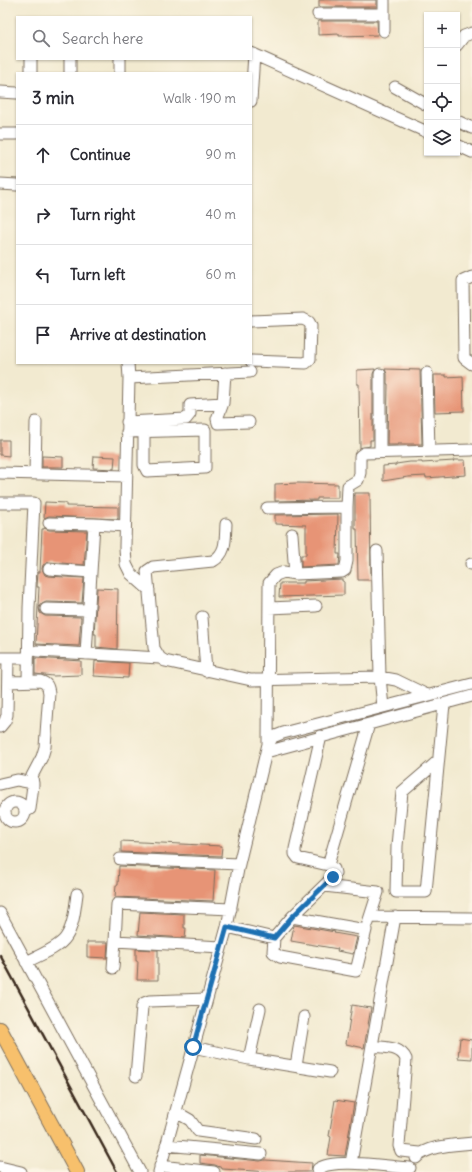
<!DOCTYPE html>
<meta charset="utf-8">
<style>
:root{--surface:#fff;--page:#f2f2f3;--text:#2b2b33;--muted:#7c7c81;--line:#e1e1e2}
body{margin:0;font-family:Delius,sans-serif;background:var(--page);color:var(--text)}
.controls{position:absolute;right:12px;top:12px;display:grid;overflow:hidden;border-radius:0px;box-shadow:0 1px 3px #0004}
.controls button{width:36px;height:36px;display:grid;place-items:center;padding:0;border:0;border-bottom:1px solid var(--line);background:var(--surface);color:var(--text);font:20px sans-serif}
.stop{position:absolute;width:12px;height:12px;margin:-9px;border:3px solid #1f6fb2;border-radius:50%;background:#fff}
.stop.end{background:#1f6fb2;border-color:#fff;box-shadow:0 1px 4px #0008}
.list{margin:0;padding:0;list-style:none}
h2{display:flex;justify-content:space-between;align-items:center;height:52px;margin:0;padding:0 16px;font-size:17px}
h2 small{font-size:13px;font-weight:400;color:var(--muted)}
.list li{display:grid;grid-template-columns:26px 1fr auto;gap:12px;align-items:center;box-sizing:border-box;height:60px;padding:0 16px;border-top:1px solid var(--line)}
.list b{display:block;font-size:15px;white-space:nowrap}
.list em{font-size:13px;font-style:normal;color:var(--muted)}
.icon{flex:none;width:22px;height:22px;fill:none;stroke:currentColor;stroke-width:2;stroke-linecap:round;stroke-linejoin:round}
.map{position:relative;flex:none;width:472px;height:1172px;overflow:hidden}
.search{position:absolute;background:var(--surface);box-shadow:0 1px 3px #0004;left:16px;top:16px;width:236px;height:44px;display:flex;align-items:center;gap:10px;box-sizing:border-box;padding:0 14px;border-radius:0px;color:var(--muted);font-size:15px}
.panel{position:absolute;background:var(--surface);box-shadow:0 1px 3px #0004;left:16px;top:72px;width:236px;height:292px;border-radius:0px}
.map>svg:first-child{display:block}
.building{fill:#e79476}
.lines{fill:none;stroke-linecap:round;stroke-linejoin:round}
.minor-casing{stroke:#7b6d5c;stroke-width:13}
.major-casing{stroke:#7b6d5c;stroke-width:16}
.minor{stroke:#fff;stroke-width:11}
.major{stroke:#f7c06c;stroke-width:14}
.rail{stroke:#3b2a1e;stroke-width:2.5}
.route{stroke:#1f6fb2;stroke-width:5}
</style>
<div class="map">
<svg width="472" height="1172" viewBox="0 0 472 1172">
<rect width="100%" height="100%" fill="#fcf5e5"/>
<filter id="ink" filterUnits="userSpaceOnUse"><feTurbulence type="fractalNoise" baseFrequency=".025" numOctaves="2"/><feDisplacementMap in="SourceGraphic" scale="8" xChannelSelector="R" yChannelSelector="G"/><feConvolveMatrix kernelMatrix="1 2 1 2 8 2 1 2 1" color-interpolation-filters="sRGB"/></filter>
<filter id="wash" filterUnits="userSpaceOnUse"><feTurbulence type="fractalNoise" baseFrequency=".012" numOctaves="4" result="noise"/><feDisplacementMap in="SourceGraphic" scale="16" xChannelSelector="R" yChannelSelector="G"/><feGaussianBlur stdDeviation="0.9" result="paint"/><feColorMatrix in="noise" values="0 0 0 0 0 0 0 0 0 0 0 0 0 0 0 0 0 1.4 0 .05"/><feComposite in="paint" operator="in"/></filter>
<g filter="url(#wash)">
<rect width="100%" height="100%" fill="#f2ead0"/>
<g id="blocks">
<path class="building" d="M319 0H377V7H319Z
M318 21H377L378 35 339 36V34L318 35Z
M375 369 373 374V440H370V446L360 448 359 384H357V370Z
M385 369 420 370 422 444H398V445H387L388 384H387V374Z
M434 375H446V377L463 376 464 411 435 412Z
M0 440H9V456L0 455Z
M42 456 63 457V467H42Z
M94 456 115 457 114 469 93 468Z
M453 460H465L466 475 426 478V476L408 477 383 481V466L396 465V464L410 462H422V463L454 461Z
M298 483 338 484V498H317V500L275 501V484Z
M355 493H370L371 580H358L357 529H355Z
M45 502 66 503V506L118 507V519L49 516 44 518Z
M338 514 337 554H340L339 565 301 567V555H306V525L275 524V515Z
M44 528 49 530 87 531 84 565 49 562 43 565 42 569 45 575 48 576 84 578 82 603 46 602 40 605 39 608 40 613 45 616 81 617 79 646 36 644 39 587H37L38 572H40L42 529H44Z
M342 579V581H344V595L279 597 280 583H304V581Z
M97 588 118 589 117 649 96 647V634H94Z
M35 658 81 661V675L53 676 35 674Z
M95 661 129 663 128 678 94 676Z
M121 841 222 846 221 856 121 852Z
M119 866 215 870 213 901 115 897 116 885H118Z
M140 912 184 914V928H186L185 938 138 935Z
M294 925 335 932 334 933 357 937 353 954 337 951 338 949 291 941Z
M87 942H108L107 958 87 957Z
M136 949 158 950V980H137L138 961H136Z
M352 1005 371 1008 364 1048 346 1044Z
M460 1038 472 1040V1059L458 1058Z
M335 1100 354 1103 345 1156 328 1155 331 1137 329 1136Z
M200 1155 260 1161 265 1160 312 1163 311 1172H270L222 1169V1168L215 1165 200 1163Z"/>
</g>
</g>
<g filter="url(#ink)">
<use href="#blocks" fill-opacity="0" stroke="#7b6d5c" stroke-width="1"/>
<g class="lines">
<defs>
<path id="minor" d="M384 0V31
M318 14H384
M457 45 464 36 472 33
M251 53 427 132
M31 59V73
M120 59V73
M70 73V59
M395 87 427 105
M0 92 17 93
M251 101 254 54
M457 121 472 128
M0 134H17
M457 145 472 152
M0 184 17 185
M472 277 463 281 464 358 472 364
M251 321 303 319 309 322 311 326 310 359 306 363 251 361
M128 363 129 378
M427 373 429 451
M223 403 217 419 218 423 249 422
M127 422 186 419 190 414V405L223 403 225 373
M127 432 205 430V468L147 471 144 465V432
M380 452V374
M0 473 126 476
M35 474 36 422
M0 503H34L29 608 28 681
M267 508 347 507
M49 523 94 524
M292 534 295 574
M377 551 380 677 383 707
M471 564H472
M49 569 91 572
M149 590 131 574 126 564 125 547 129 378 250 372
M269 608 316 606
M46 609 88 610
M202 617 206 671
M37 651 160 658 165 661 251 680 380 677 396 680 427 695
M86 654 94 524 125 526
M0 658H27
M160 658 154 648 147 571 153 567 213 561C227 553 225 539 226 524
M8 682 40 681C47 683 48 686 49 693L45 747 42 757 32 776 33 785 30 809 25 812
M0 727 5 721 7 715 8 658
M268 744 269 583 276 575 284 572 295 574 342 572 345 570 347 561V507L348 486 358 480 360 473V456L364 453 472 450
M266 752 472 696
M438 761 402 792 397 846 396 892H426L444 704
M0 784 17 780 33 783
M5 812a10 10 0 1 1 20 0a10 10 0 1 1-20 0Z
M120 859 239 864
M328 865 369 724
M324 886 378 892 368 923
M0 913 140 1172
M370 917 472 918
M227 927 274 938 292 917 333 877 335 873 334 869 328 865 298 858 295 854V849L321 736
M274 938 273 952 280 957 356 971 366 930 292 917
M221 947 115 941 117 904 231 909
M26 962C38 956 59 948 66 937 74 925 75 908 77 894
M113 968 115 941
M372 1046C386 1048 400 1046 406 1059L399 1146 401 1151 420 1153
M193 1047 249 1059 330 1072
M249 1059 260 1009
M296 1066 304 1017
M136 1076 142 1007 144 1003 149 1001 207 999
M176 1112 190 1120 198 1131 256 1139
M166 1145 261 1154
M416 1158C428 1145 455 1145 472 1143
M351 1163 395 917
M160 1166 214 1172
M0 1167 21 1172
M159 1172 227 927 239 864 268 744 273 737 283 733 472 684
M318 1172V1169C334 1157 389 1167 410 1168"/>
<path id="major" d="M0 1029 77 1172"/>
</defs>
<use href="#minor" class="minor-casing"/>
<use href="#major" class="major-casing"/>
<use href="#minor" class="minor"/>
<use href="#major" class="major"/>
<path class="rail" d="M0 955 117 1172"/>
</g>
</g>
<g class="lines" filter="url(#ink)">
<path class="route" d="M193 1047 227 927 274 938 292 917 333 877"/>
</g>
</svg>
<div class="controls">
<button>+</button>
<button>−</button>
<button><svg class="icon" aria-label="locate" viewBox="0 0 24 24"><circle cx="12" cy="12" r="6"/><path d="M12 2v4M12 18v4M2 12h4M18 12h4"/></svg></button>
<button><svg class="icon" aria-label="layers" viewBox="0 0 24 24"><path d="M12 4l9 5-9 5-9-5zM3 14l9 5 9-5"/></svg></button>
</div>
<div class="stop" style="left:193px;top:1047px"></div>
<div class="stop end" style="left:333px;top:877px"></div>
<div class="search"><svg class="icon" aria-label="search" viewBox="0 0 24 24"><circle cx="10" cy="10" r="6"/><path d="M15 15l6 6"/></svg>Search here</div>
<section class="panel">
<h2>3 min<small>Walk · 190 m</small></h2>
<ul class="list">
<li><svg class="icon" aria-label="ahead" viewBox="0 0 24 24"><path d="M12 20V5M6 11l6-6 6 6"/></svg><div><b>Continue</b></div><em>90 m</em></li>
<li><svg class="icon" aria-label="right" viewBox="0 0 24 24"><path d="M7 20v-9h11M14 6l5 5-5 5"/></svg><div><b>Turn right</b></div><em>40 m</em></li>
<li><svg class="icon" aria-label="left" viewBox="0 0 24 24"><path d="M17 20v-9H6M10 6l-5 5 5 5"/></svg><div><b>Turn left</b></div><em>60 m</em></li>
<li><svg class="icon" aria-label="arrive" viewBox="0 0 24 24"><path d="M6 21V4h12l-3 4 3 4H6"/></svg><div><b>Arrive at destination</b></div></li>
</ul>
</section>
</div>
